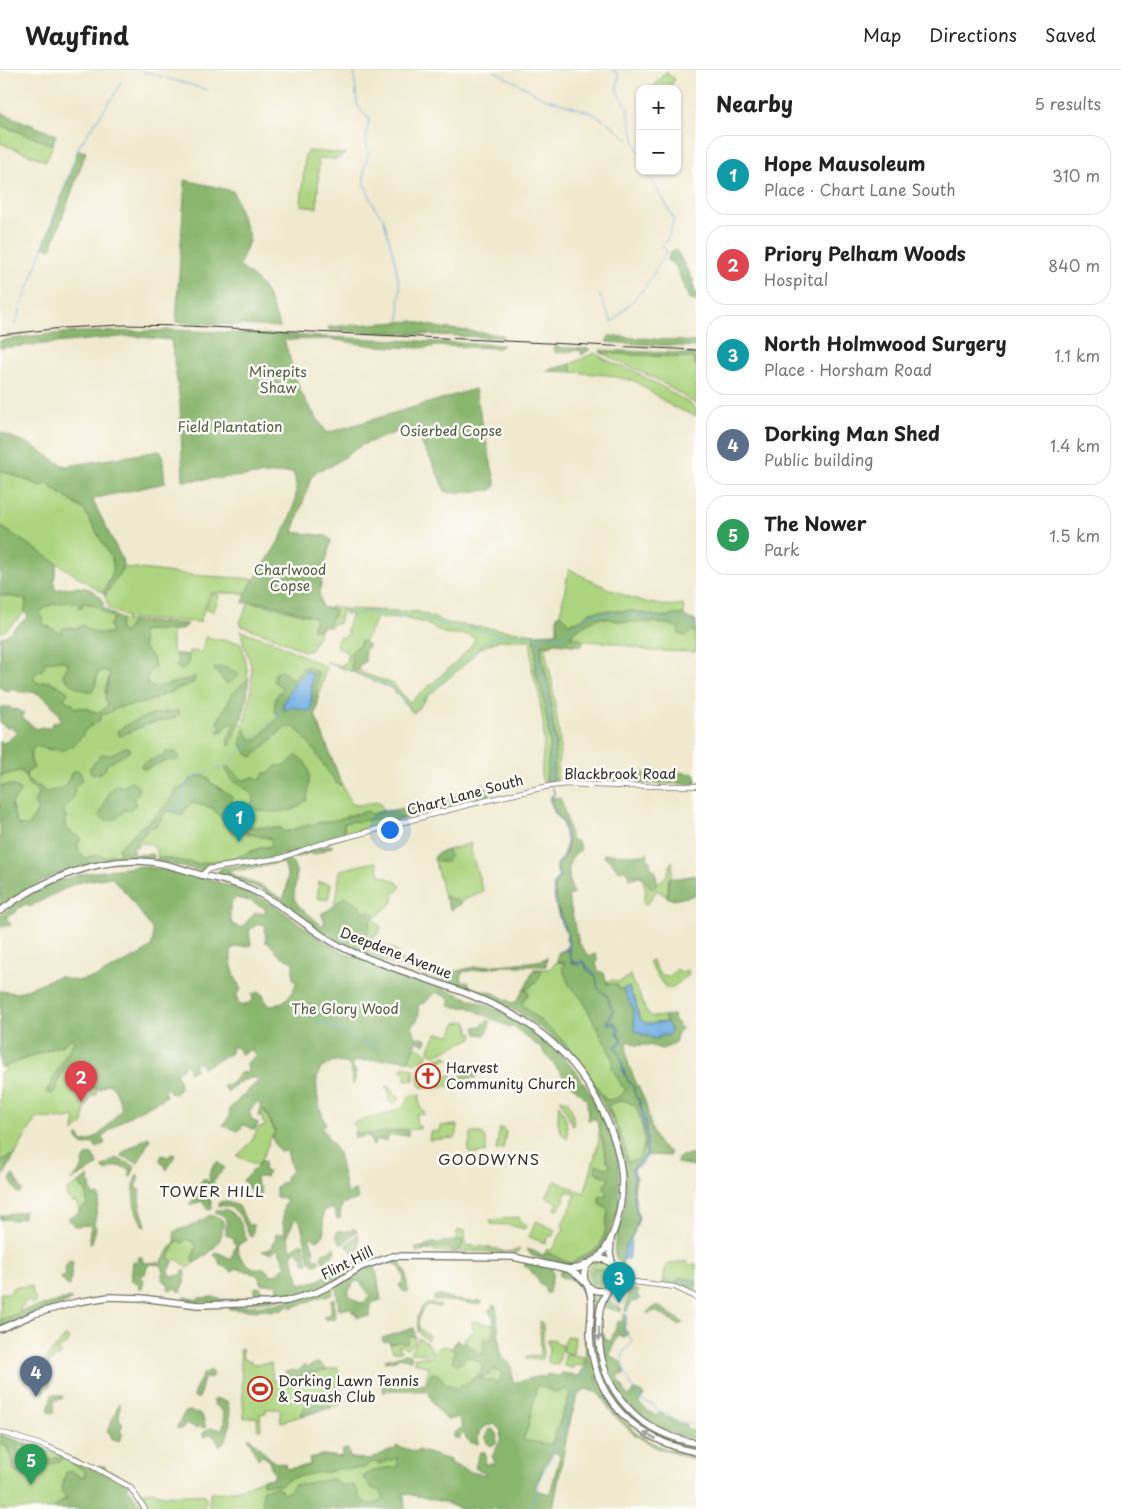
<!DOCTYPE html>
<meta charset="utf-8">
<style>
:root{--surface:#fff;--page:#f2f2f2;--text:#222;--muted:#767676;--line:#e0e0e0;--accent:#c8321e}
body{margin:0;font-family:"Playpen Sans",sans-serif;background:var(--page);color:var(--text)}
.controls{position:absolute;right:15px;top:15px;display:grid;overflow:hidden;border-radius:10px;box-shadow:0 1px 4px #0004}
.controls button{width:45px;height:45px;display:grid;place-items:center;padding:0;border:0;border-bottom:1px solid var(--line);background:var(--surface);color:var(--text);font:25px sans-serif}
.you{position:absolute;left:389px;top:759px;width:18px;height:18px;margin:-12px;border:4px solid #fff;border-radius:50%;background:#1a73e8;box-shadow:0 0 0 8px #1a73e833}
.badge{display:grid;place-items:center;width:32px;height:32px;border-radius:50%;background:var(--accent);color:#fff;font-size:16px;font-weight:700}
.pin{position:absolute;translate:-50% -41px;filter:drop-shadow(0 1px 2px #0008)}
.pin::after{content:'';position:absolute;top:26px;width:18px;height:15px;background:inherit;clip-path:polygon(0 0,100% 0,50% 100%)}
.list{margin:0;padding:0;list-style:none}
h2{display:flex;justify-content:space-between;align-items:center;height:65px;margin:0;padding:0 20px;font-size:21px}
h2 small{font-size:16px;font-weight:400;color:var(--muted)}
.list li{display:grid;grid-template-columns:32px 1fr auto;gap:15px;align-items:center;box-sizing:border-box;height:80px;margin:0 10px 10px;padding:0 10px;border:1px solid var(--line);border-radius:20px}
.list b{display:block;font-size:19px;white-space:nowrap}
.list p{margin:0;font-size:16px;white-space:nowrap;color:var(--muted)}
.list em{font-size:16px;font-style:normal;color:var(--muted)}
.map{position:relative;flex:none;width:696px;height:1439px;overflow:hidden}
header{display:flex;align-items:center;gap:30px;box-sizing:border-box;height:70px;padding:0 25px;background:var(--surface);border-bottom:1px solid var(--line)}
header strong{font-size:24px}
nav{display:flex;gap:28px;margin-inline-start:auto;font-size:18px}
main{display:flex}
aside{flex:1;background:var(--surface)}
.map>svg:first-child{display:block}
.green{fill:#acd47e;stroke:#6c8054}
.forest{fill:#89b66d;stroke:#5a704c;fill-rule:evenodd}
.water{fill:#6eade1;stroke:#4c6c86}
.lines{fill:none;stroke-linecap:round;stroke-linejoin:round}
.stream{stroke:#6eade1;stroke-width:1}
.tertiary-casing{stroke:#706e64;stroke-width:6}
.primary-casing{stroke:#706e64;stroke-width:8}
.trunk-casing{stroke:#706e64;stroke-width:8}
.tertiary{stroke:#fff;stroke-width:4.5}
.primary{stroke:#fff;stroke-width:5.5}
.trunk{stroke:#fff;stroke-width:5.5}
.rail{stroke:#2b2b2b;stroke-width:1}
.oneway{fill:#a0a0a0}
.labels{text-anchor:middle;stroke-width:5;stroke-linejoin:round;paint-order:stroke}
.park-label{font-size:14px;fill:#525e44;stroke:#fdfcf7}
.street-label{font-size:14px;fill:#2b2b2b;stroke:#fdfcf7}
.poi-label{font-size:14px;fill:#2b2b2b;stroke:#fdfcf7;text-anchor:start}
.neighbourhood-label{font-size:15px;letter-spacing:1px;fill:#2b2b2b;stroke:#fdfcf7}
</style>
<header>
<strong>Wayfind</strong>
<nav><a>Map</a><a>Directions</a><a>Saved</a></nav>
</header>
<main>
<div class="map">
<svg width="696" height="1439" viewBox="0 0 696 1439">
<rect width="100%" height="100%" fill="#fdfcf7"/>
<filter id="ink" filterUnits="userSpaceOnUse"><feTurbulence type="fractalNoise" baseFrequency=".02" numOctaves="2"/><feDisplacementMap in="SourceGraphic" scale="10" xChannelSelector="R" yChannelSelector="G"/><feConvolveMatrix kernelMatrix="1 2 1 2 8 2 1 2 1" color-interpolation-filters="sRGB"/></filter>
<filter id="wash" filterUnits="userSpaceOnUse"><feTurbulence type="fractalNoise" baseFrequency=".0096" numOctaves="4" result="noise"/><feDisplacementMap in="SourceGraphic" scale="20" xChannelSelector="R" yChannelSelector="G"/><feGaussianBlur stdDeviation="1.12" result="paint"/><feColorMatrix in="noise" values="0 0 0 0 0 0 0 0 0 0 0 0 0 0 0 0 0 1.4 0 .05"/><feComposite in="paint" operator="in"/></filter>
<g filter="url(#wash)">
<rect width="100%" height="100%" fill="#efe9ce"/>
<path class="green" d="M667 1V4L675 9 669 19H653L658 10Z
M0 55 53 75 46 91 0 73Z
M308 81 345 84 336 89 319 88 317 138 301 135 305 85Z
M595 283C605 291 619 295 631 300 653 311 675 324 696 338V346L671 336 635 311 606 305 573 302 570 294Z
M601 283 693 288 696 296V334L658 310Z
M0 400 41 416 47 414 84 440 112 489 114 500 103 523 0 456Z
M123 497 191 505 254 509 246 523H213L219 526 214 541 206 539 212 523H210L200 552 135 549 126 547 109 538 105 526Z
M569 499C598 514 650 542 683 534L684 544 662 547 632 541 590 542 581 550 567 554 566 549 560 544Z
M0 525 26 529 25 542 5 561 0 562Z
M70 532C78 534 86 532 94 535 100 538 106 543 112 546L114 548 112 560 110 563 101 564 69 557 60 563 43 554 40 543C47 533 59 533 70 532Z
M249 532 271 536 317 548 312 559 322 557 310 581 308 580 306 582 274 567 242 556 240 552Z
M331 536 345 539 419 542 447 553 534 564 536 580 535 599 544 629 550 675 546 712H543L541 706 544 674 543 652 539 624 532 600 531 570H499L479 579 466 593 429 625 415 642H412L393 619 355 603 359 599 362 603 393 614 410 632C422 622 474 580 475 568L468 565 444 563 425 553 403 548 377 547 364 573 361 571 360 575 356 577 352 592 353 602 326 592 342 596 344 593 346 594 348 590 347 589 348 583 337 577 336 574 340 566 344 568 346 565H349V562L346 561 352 544 342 541 339 554 333 553 331 557H327L335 540 331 539Z
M598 548C605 547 610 550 617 551 638 554 659 549 679 558V564L692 561 696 562V582L649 581 615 573 583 571 578 568 570 567 573 562Z
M121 549 132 551 125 563 119 559Z
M142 560H172V583L188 585 189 581 202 582 205 567 241 573C250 605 251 620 240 652L243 654C249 635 254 614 251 595 248 584 242 572 241 561L272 571 326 597 315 645 342 715 352 734 358 735 379 732 384 741 372 744H354L336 750 313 754 284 762 281 758 237 756 232 750 230 737 219 717 211 713 208 708 190 709 183 718 175 720 169 732 152 750 141 757 119 779 121 782C113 790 107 787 98 786 94 785 89 787 86 788L78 781 77 775 81 768C72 763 61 759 66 747L60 733 48 727 41 717 30 712 26 707 27 702 34 698C30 689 29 684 35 676L51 680 81 667 86 659 100 650V646L120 637 144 633 194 612 154 618 147 614C145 606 150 602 155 597L153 588 143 577Z
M541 574 547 575C544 587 549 595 551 606 554 628 557 649 560 670 561 684 556 696 558 710H554L553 700 556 671 553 654 549 616 542 588Z
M53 590H61L70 594 63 605 66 610 84 619 95 616 98 603 104 600 110 603 105 620 108 636 100 642H93L88 638H75L67 632 49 611 39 613 35 611 33 607 37 601 42 600 46 591Z
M19 701 23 702 29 715 38 721 35 734 38 740 28 757 17 754 11 734 20 721C15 714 10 715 2 716L0 714V706L2 705Z
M193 733 213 738C218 746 225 750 228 758 231 760 236 763 240 763 248 764 266 765 273 771L270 777H263L237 787 199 794 158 787C156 776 149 771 139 774L137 777H133L149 757 157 755 166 741 174 742Z
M372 749 381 755 345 765 344 754 352 750 359 752Z
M471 773 470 778 483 821 462 831 461 834 451 840 444 826 434 788 438 783Z
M375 792 377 793 380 805 397 812 401 817 393 826V832L374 849 381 857 379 864 373 865 372 871 392 878 400 884 398 886 403 889 399 894 387 889 381 883 364 873 365 867 370 855 364 842 340 830 336 834 334 832 337 826 340 800Z
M671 792H673L671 808H669L667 827 657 820 647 834 643 833 646 820 642 807 640 806 629 809 628 804H642L650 817 653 819 657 812C668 810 668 800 671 792Z
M319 812 331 814 328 830 317 828Z
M652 890 660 905 670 906 677 899 681 902 688 900 689 905 671 918H666L655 903 649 891Z
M557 892 565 893 568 913 582 929 608 979 613 991 616 1006 627 1019C622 1026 615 1030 607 1030L604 1028 576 985 555 964 527 939 522 933 517 931 529 913 534 899H549Z
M629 905 631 906V910L639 923 646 942 653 947 664 946 666 952C655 953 641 957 638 944 637 940 637 936 636 932 634 926 630 923 629 917L619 919 607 914V911L613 910 617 912C621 911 627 909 629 905Z
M467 951 470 963 473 962 472 968 435 985 429 982 430 976 437 963 450 965 454 960 456 953Z
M72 968 74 971 52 1010 57 1019V1014L66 996 75 992 84 998 91 1017 97 1018 96 1025H93L85 1038 83 1053 74 1062 75 1050 73 1047 66 1049 36 1048 16 1083 0 1092V1003L6 1001 4 997 64 974Z
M415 977 422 979 427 984 426 988 416 993 408 990Z
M442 986H446L449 989 438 991 441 1006 454 1005 455 1013 454 1015 441 1017 439 1016 438 1018 421 1017 419 1015C418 1008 417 1002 421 996Z
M404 996 414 999V1010H405V1001H401Z
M388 1016 393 1020 392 1022 400 1028 393 1035 389 1031V1018L385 1017Z
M416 1024 421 1026 419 1028 421 1040 424 1041 425 1044 416 1045 417 1056H420V1059C397 1059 376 1067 355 1062L353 1053C370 1046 402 1046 409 1027Z
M560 1029 567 1031C572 1037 574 1048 573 1056Z
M623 1030 636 1036C643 1054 648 1073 638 1090L627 1092 624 1074 608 1035Z
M559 1034 566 1049 568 1069C555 1061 558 1047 559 1034Z
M263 1038 275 1062 268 1071 269 1073 259 1094 257 1095 237 1086 251 1072 259 1057 265 1056 266 1054 262 1052 263 1048 260 1046Z
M598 1051 607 1091 610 1094 609 1098 595 1102 609 1108 604 1117 607 1122 600 1134 608 1140 605 1163 599 1177 571 1193 564 1191 548 1183 544 1185 547 1179 551 1181 564 1159 562 1154 573 1133 572 1132 576 1125 567 1121 563 1127 565 1129 558 1140 555 1139 558 1133 546 1127 555 1111 584 1123 589 1108 599 1070Z
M457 1055V1064L455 1068 429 1070 430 1062 440 1061V1056Z
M500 1058 504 1059 506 1063 503 1079 496 1080Z
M471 1063H482L486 1070V1082L472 1084 468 1081Z
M80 1112V1116L86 1118 87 1135 79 1140 76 1132H73L67 1127 66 1121Z
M519 1147 520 1151 526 1156 524 1159 510 1155 491 1154 490 1150Z
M536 1151 555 1160 552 1167 549 1165 545 1173 529 1167Z
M461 1160 465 1161 466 1175 498 1179 504 1182 514 1181 520 1179 517 1183 471 1181 459 1182 463 1172 456 1170 457 1161Z
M187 1169 195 1173 196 1177 192 1188 194 1193 189 1198 176 1189 173 1192 169 1187 176 1173Z
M422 1177V1180C429 1178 438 1177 445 1177 450 1178 452 1181 457 1181L456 1183C444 1183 429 1178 416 1182V1178Z
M686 1191 689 1195 696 1194V1224L678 1214 663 1213 666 1195Z
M587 1205a13 13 0 1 1 26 0a13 13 0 1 1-26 0Z
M572 1203 577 1206 589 1221V1270L607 1327 605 1328 587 1287 585 1269 587 1229Z
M31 1216 36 1233H31L27 1230 25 1232 24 1235 21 1237 19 1243 0 1250V1223H10L13 1217Z
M592 1221 603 1223 599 1233 597 1242 604 1303 640 1352 658 1363 696 1375V1380C684 1376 670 1374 659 1369 630 1353 602 1324 595 1290 591 1268 592 1244 592 1221Z
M428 1233 440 1235V1237L429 1235C421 1239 418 1248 418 1257L429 1266 427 1270 418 1262V1246L422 1237Z
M472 1251 494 1255 495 1268 484 1284H476L469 1277 467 1274 463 1272 466 1266 470 1265 473 1261Z
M540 1251 543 1254V1289H527L526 1286 541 1285Z
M66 1266 69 1269 68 1273 58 1279 60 1287 53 1288V1291L49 1292 50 1317H47L48 1314 45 1322H42V1293Z
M409 1266 415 1267 414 1274 407 1279 402 1276H398L402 1281 393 1282 390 1274 400 1272 404 1274Z
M566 1266 575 1267 573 1284 563 1282Z
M418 1268 427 1273 433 1279 429 1284 411 1283 410 1281 415 1276Z
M549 1269 555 1270 558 1274 563 1275 558 1295 549 1293 548 1291 549 1278 547 1270Z
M444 1276 449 1277 455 1281 454 1283 463 1292 468 1287C475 1289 480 1291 483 1297 478 1307 466 1314 456 1319L452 1316 446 1315 441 1307 432 1303 428 1312 425 1315H419L420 1313 425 1314 429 1297 415 1293 414 1287H430L436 1279Z
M240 1278H242L243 1289 251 1291 252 1294 271 1293 273 1311 338 1297 341 1332 340 1335 281 1352 280 1339H266V1343L260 1344 261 1359 258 1360 257 1347 244 1348Z
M565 1284 584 1287 583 1296 574 1295 573 1298 564 1296Z
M493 1300H498L502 1304 500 1312 495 1313 493 1311H488L478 1307 481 1305 486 1306Z
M537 1315 567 1318 570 1325 551 1375 523 1370 528 1357Z
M0 1373 8 1378 15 1402 18 1403 27 1401 23 1393 24 1389 17 1381 18 1376 24 1377 29 1375 61 1385 59 1388C53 1387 48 1392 41 1392L34 1399 63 1389 65 1387 71 1393 85 1401V1406L81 1407 71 1401 67 1427 53 1439H0Z
M396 1379 404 1432 327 1438 263 1430 262 1439H209L210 1423 228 1422 241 1418 263 1409H271L287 1399 310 1395V1388L322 1385 370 1390 387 1381Z
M152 1421C163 1428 190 1424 205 1425L207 1433 200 1439H146L138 1426 144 1422Z"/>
<path class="forest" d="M0 42 56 65 53 75 0 55Z
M78 80 86 82 51 179 43 177Z
M185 110 233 121 250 169 239 196C268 216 268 226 280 257L176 252Z
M676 180 693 210 694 220 696 222V232L689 229 675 195 667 190 672 181Z
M412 251 441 258 503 265V268L329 260 328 257Z
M173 260 503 275 498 278 438 276 419 278 375 276 330 269 284 270 299 318 306 332 327 363 475 319 496 416 491 420 450 423 445 421 432 392 413 359 410 357 362 375 331 396 318 400 311 408 293 462 327 466 331 470 319 523 322 537 335 540 334 546H332L327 557H320L319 560 312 559 316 548C298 542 262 529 243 533L246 523C265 490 308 441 293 402L183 411 180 332 171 270 131 266 0 278V271C30 266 61 262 92 262 119 261 146 262 173 260Z
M609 266 696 272V277L606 272Z
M553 277 590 279 582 285 580 280 556 283Z
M600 280 696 284V296L693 288 601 283Z
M570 294 573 302 545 301Z
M0 362 31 375 62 395 68 396 159 381 162 383 165 413 96 428 93 431 122 489 123 497 105 526 103 523C109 512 116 502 112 489L84 440 47 414 42 416 0 400Z
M0 456 57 493 54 510 55 520C75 516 94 513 104 534L101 536 121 549 119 559 124 563 132 551 188 554 180 560H142L143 577 153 588 155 597C149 602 145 606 147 614L154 618 195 607 194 612 144 633 120 637 101 646 100 650 86 659 81 667 74 675 62 681 35 676C28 684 30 689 34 698L27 702 26 707C31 715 39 715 45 722 63 719 65 719 72 702L78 700 82 706 81 711 74 718 75 720 72 731 63 740 66 747C61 759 72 763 81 768L77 775 79 778 78 781 86 788 96 785 107 788 110 784 118 785 121 782 118 779 141 757 152 750 169 732 175 720C190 717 189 704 206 706L211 713 233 727C230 739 229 746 237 756L281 758 284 762 313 754 336 750 367 741 372 744 425 734 482 718 483 713 491 724 489 727 381 755 372 749 359 752 352 751 344 754V767L294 783 259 790 255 789 251 791 215 796 202 801 155 791 158 787 199 794 237 787 263 777H270L272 771 268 767H260L245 762 232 763C229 759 228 755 225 751 220 745 218 747 213 738L193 733 188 736 182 746 174 742 166 741 157 755 149 758 133 777V783L135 785 152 784 155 786 151 791C132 792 112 791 94 794 60 799 27 818 0 837V714L2 716C11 715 15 714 20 722L11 734 17 754 22 756 24 755 28 757 38 740 35 734V728L38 725V721L29 715 23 702 19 701 0 706V671L3 673 8 671 16 663 11 656 8 658 0 653V637H10L13 640 16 639 24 643 22 648 37 659 42 657 49 658 53 653 61 650C58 641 46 626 36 623 27 620 20 625 12 618L8 621 0 618V567L5 566 28 547 25 542 26 529 0 525ZM70 532 78 534 79 537H82L83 533 94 535 109 546H112L114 548 109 556 112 560 110 563C99 564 91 563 83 555L76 559 65 557 60 563 43 554V548L40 543C47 533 59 533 70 532ZM61 590 69 594 63 605C67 613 83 622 92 621L95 616 98 603 104 600 110 603 105 628 108 636 100 642C89 642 87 636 75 638L72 633 67 632 64 628 68 624 66 620 49 611 39 613 35 611 33 607 37 602 42 600 46 592Z
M600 541H632L662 547 684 544 685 547 696 551V562L692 561 686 566 679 564V558C659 549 639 554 618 551 611 550 605 546 599 548 590 550 574 560 570 567L578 568 583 571 582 576 555 573 550 576 542 574V588L549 616 553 654 556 672 553 713 547 714 546 706 550 674 544 629 535 599 536 580 534 564 557 563V546L560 544 566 549 568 554 581 550 590 542Z
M361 571 368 574V577L365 580V592L359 595V599L355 603 351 597 352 592 350 586 353 580 360 575Z
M175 584 189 585 188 595 183 600H179L176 597 178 591Z
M220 597 229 598 239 605 230 613H225L214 599Z
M304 597H308L318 603 316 623 318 632 315 645 342 715H338C323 697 311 671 294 657L284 658 253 687C239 681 239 670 245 658L249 668 257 670 279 646 274 640 276 627 283 618 274 612 275 604 280 600 292 609ZM312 604V635L305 640 294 637 283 640V634L295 613Z
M249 608 245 637 230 676 227 672 234 655 229 653 223 661 218 662 221 656 217 652 233 623Z
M179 641 180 644 174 648 145 655 120 666 117 661C136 648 156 642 179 641Z
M126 677 130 678 129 682 106 695V699L98 704 91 703 89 699 102 684 109 685Z
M166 682H175L180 686 178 690 166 691 145 699 142 698 141 695C150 690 158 689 166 682Z
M296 686C314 692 309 715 307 730L293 740 275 742 256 740 251 735 254 728C248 715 230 716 226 698L230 697 236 704 243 710 254 707 260 710 265 703H269L276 696 286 695Z
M662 701 696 704V714L577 712V710L579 705C609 707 632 705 662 701Z
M131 711 139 718 138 724 134 727 136 735 129 740H124C119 750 108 754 99 746L110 721 117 715 123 717Z
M551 727 560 728C563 732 569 761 571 769L578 772 581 780C563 788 569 809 573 824L568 826 579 873 589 886 596 884 598 891 596 892 598 901 604 903 607 914H617L619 919H624L633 939 635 961 640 964 657 969 663 965H668L671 961 664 946 673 945 675 952 677 953 680 958H683L678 963 675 972 672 975 662 979 649 975H636L628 971C621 992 640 1016 646 1035 649 1047 651 1062 658 1072 661 1077 664 1079 670 1082V1086L648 1085 646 1078 647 1069 645 1078 647 1084 632 1099 635 1109 633 1116 635 1133 638 1149 634 1163 625 1177 621 1200 619 1190 616 1188C611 1172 621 1156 624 1139 629 1112 623 1085 615 1059L617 1058 624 1074 627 1092 638 1090C639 1084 644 1079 645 1072 645 1063 639 1044 636 1036L623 1030 608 1035 616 1056 615 1057C588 999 552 955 491 929 443 909 392 897 345 876 318 864 298 841 273 826 256 815 236 812 217 803L221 798 286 788C303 798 294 813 294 828L298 835 322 856 325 851 322 846V843C334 839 335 832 345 827 354 830 359 834 364 842L369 841 376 845 370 851C371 858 365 865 364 873L381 883 387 889 399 893 401 891 444 906 452 902 474 897 530 892 542 890 547 887 546 896H503L462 902 461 911 469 912V917L494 923 512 933 517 931 524 919 528 921V925L522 933 527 939 556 964 576 985 604 1028 607 1030C615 1030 622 1026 626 1019L622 1016 612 998 613 991 608 979 582 929 568 913 562 897 565 893 557 892 558 883 567 879 569 880 572 893 579 894 584 892 572 893 568 877 570 872 567 870C570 859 551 832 554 817 555 814 559 809 560 807L558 802V794C571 783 567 772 564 758 563 758 563 751 562 751 558 743 550 738 551 727ZM280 792 285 795C288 807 289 817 283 829L261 816 227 802 235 800 253 799Z
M332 775V777L313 785 309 783 296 788 293 786 314 779Z
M448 780 450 786 447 792H440L434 788 438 783Z
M647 782 648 790 651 792 650 794 651 798 655 800 657 812 653 819 650 817 642 805H632L624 800 619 801 611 791 604 787V784L644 785Z
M143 796 212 810 251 823 277 837 330 875 347 884 394 900 395 903 398 901 504 942 529 957 550 974 576 1001 599 1037 616 1081 619 1100V1134L614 1152 602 1179 571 1196 532 1186 526 1179 538 1182 541 1186 548 1183 564 1191 571 1193 599 1177 605 1163 608 1140 600 1134 599 1127 601 1126 605 1127 607 1122 604 1117 609 1108 595 1102 596 1095 609 1098 610 1094 607 1091 598 1051 594 1049 588 1050 587 1030 569 1013 543 981 541 977H539L514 957H509L468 937H452L449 935 451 929 435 922 425 933 418 935C419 944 421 949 412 955L416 968 421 967 427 969 426 973 423 974 416 971 413 983 408 990C390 988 373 991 355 991L352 995 356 1002 354 1014H352L351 999 346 992 343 993 333 991C329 994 323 996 320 1000 312 1013 320 1041 326 1054L322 1055V1058L338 1083 347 1125 356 1120 358 1129 342 1134 340 1144 341 1148 337 1149 334 1140 330 1138 324 1140 323 1146 324 1165 317 1170 311 1167H309L313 1178 314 1189H319L320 1193 318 1194H313L310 1191 300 1151 296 1148 294 1150 287 1167 290 1173V1179H293L299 1173H303L308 1194 304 1193 302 1186 296 1180 292 1183C292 1194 299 1202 299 1213L305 1214C309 1212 312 1212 316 1211 322 1209 325 1205 331 1204L333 1200 337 1199 340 1200 346 1199V1196L359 1190 357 1185H353L350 1178 347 1177V1174L358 1164 361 1186 363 1188 368 1186 369 1180H371L372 1189C354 1198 338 1212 319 1219 276 1236 230 1232 186 1232L184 1230 185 1227 198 1230 199 1228 214 1227C223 1233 244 1228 255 1228V1217L261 1218 263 1225 274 1224 278 1217 276 1214H262L258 1206 248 1201 247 1202 236 1198 233 1202 219 1193V1190L214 1185 217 1182 231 1189 236 1175 234 1173V1168L226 1165V1150L224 1146 215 1142 216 1140H228L239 1150 247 1170 237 1175C238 1189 246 1195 259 1200L262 1197 272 1205 276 1204 286 1196 278 1179 270 1183 262 1181 271 1179 275 1171 276 1164H284L285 1160C281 1153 283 1143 284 1135L286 1134V1128L276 1127V1118L278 1117 280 1113 286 1112 285 1107 292 1101 287 1081H280L277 1078 272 1068 275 1062 264 1039 260 1046H258L261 1036 257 1032 249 1041 252 1050 258 1053 255 1060 244 1055 238 1061 223 1055 229 1047 230 1038 260 1009C249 1005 234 1014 228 1022L223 1017V1015L232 1013 240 1003 248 1002 247 993 255 986 252 979 241 984 236 977H231V983L203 998 200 992 194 995 196 999 190 1002 186 994 181 1000 176 1002 179 1011 180 1019 174 1024 171 1023 168 1018 164 1021 166 1026 162 1029C141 1040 118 1050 102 1068L105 1073 97 1078 93 1073 83 1076 76 1067 79 1066 81 1071C95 1076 114 1048 122 1038L114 1017 108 1014 99 1019 92 1017 84 998 75 992 65 996 57 1014V1019L51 1024 46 1022 74 971 72 968 64 974 0 998V921L17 923 59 906 75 911 96 907 143 883 151 877 153 869 152 859 128 825 111 807 85 811 74 814 29 837 26 834 16 840 17 842 6 847 11 855 0 857V846C48 805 83 803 143 796ZM235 828 252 831 254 833 265 838V843H255L241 858 232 854C229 843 228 837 235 828ZM258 854 266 855 265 860 266 873 268 872 279 885 293 892V909L296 912C294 924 280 939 267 935L263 925 259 922 252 924 253 930 243 936 238 934 237 924 241 920C235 906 228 893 232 878L251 875 249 860Z
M696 805V825L673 830 667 827 669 808H679Z
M444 826 457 830 460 834 451 840Z
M534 899 542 900 538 910 528 919 525 918Z
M487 951H490L489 959 485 965 477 964 475 957 481 956Z
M470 1002H475L476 1008H467L466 1013H462L460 1006Z
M407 1060 409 1062 408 1065 389 1066 386 1071 377 1070 373 1076 369 1066 355 1068 354 1062 368 1064Z
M148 1067 150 1069 138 1093 122 1086V1083Z
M16 1083 0 1112V1092Z
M696 1083V1096L677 1093 678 1087Z
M91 1084 98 1093 97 1096 70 1111C73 1108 77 1105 80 1101 86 1094 80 1086 91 1084Z
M171 1084 175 1085 167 1100 166 1099 165 1095 161 1093 160 1090 162 1085 168 1087Z
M116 1088 135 1096 131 1107 129 1106 131 1100C121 1095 115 1095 106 1101L102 1097Z
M261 1090 265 1092 264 1100 268 1103 266 1107H256L257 1116 260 1117 261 1127H255L243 1110 259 1094Z
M217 1092 225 1098 213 1111 216 1121 210 1128 212 1139 208 1140 202 1131 190 1135V1133L194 1129 192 1124 203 1109H206L208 1112 210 1111 209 1105 213 1096H214Z
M137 1104 139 1106 136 1118 140 1120C137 1134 144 1145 146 1157L143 1156C134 1140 130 1122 137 1104Z
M13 1105 23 1121 19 1124 10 1110Z
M88 1107 93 1127 98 1125 100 1126 94 1154 96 1157 92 1173 90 1174 89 1168 91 1155 74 1156 73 1152 69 1151V1147L79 1143V1140L87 1135 86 1118 82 1119 80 1112Z
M224 1131 239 1136 248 1155H254L252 1167 250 1166C243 1152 238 1133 218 1136L220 1132Z
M25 1141 23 1148H19L16 1150 0 1149V1146Z
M210 1145 220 1148 223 1151C224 1173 211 1183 194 1193L192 1188 196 1177 195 1173 187 1169 183 1173 177 1171 169 1187 173 1192 168 1203 174 1206 181 1205 184 1200 187 1202 181 1222 175 1218 172 1220 168 1219 169 1215 162 1210 163 1202 161 1195 151 1194 147 1197 145 1204H143L141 1207 144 1210 142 1219H139L138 1213 131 1210 133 1192 138 1191 139 1187H142L143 1193 161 1192 176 1170 174 1167 175 1161 194 1155Z
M353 1158 357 1161 343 1174 340 1173 336 1165 337 1162 342 1160 345 1163 347 1160 350 1162Z
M458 1170H462L463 1172 460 1181H452L447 1177 429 1178 428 1180H422V1177C427 1177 427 1174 433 1173 442 1172 449 1172 458 1170Z
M334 1177 336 1181 327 1190 323 1192 321 1187 324 1182H327Z
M395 1187 406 1202 408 1222 403 1221 399 1215 404 1211C403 1192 390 1189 374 1197L377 1205 381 1230 374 1232 371 1235 370 1246 357 1247 356 1243H353L350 1238 339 1240 336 1218 338 1215 357 1201ZM359 1211 370 1225 364 1233 357 1232 356 1230 349 1226 348 1222 354 1212Z
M69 1190 73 1192 70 1215 68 1216 60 1208 64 1206 65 1198Z
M527 1191 551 1197 553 1203 549 1223H546L544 1215 540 1214C538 1207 532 1204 529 1198L524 1196Z
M594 1198 601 1199 605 1203 601 1214 593 1213 591 1210V1202Z
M561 1199 572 1203 586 1225 585 1269 587 1287 592 1296 598 1314 616 1344 638 1364 647 1370 666 1379 696 1385V1390L657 1378 635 1365 613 1344 598 1323 586 1319 577 1326 568 1360 553 1439H461L443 1432 404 1423 405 1439H262L263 1419 277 1417 284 1423 288 1422 294 1415 334 1409 342 1416 354 1415C361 1427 359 1435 375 1434L377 1432 384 1429 381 1421 371 1418 370 1415 363 1407C374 1398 384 1398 398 1397L397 1388 379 1394 374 1392 368 1394 365 1398 336 1399C330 1404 323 1401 316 1403 305 1406 289 1406 281 1415L263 1414V1409H271L275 1406 268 1389 262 1386 258 1389 248 1368H250L274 1392 285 1394 287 1399 310 1395V1388L322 1385 341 1387 343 1380 348 1379 350 1388 370 1390 387 1381 395 1379 397 1376 417 1382 418 1380 450 1390V1393L471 1402 485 1405 484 1402 475 1398 480 1382H485L486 1385 484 1394H494L495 1392 492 1387 500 1371 501 1361 495 1354 486 1356 479 1361 478 1374C471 1374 466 1370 464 1363L461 1364 460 1368H454V1363L463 1357 459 1347 447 1350 434 1335 428 1321 388 1320 384 1323 382 1316 386 1315 390 1311 401 1309 403 1311 425 1315 428 1312 432 1303 438 1304 446 1314 452 1316 456 1319C466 1314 478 1307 483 1297 480 1291 475 1289 468 1287L460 1294H455L452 1291 455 1281 451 1279 457 1270 462 1274 463 1271 467 1274 469 1277 475 1279 476 1284H483L484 1269 494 1268 493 1246 490 1244 489 1239 493 1238V1235L496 1236 501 1286 511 1295 513 1312C524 1312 535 1305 546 1307L547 1304 559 1306 562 1303 579 1306 584 1298 586 1287 584 1259V1231L581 1221 573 1210 559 1206ZM493 1300H498L502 1304 500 1312 488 1311 478 1307 490 1305ZM537 1315 554 1322 567 1319 570 1325 551 1375 523 1370 528 1357ZM553 1382 560 1385 550 1424 535 1420V1418L545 1394Z
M679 1207 696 1210V1216C691 1217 687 1217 684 1213L676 1212Z
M626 1214 627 1216 625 1227 612 1224 611 1226 613 1227 611 1234 622 1239 621 1242 604 1237C607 1227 614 1215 626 1214Z
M332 1218 333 1223 331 1225 326 1227 323 1226 291 1238 289 1235 284 1237 283 1240 271 1241 261 1239 257 1241 229 1239V1237L275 1234Z
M630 1218 639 1221 637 1225 640 1229 636 1232 633 1231 626 1242 625 1241Z
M435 1225 453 1228 455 1230 472 1232 480 1230 483 1233C475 1237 467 1232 458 1231 450 1231 442 1231 433 1230Z
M71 1228 72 1230H68V1232L0 1258V1250L19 1243 20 1241Z
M332 1229H334L335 1250 330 1249 327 1250 323 1247 331 1244V1230Z
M657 1235 684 1253 679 1255 655 1241 648 1244 647 1242Z
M624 1244 627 1245 624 1259 628 1263 625 1267 618 1265 610 1283 611 1287C621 1289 623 1294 624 1304L617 1306 627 1325 630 1326 633 1321 636 1320 644 1325 640 1333 646 1340 657 1346 660 1342 666 1347 686 1355V1358L696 1363V1370C682 1366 668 1362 655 1355 620 1338 603 1298 602 1261L606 1270 611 1271 618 1251 622 1252Z
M414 1258 415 1267 409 1266 407 1274 400 1272 390 1274 388 1271 383 1272 382 1268Z
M405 1284 411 1285V1290L399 1287 396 1290 385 1292V1290Z
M316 1293 321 1294 327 1300 284 1309 285 1302 294 1300 296 1301 300 1300 304 1295 308 1297Z
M209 1300H212V1307L204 1308 199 1328H196L193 1326C195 1317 200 1312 203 1304L206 1303Z
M608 1315C620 1333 632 1350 651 1361 658 1365 670 1368 675 1373 646 1365 618 1344 606 1316Z
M52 1324 63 1326 62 1329 54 1330V1343L48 1342Z
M216 1329 227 1331C232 1345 231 1367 220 1376L217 1370 211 1364 204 1368 202 1365C209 1355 212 1359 222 1359 226 1351 225 1338 214 1335L215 1332 212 1331Z
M314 1332 322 1336 327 1334 330 1335 331 1338 302 1345C301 1337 307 1333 314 1332Z
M119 1333 120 1334 119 1350 123 1353 120 1362 123 1364 119 1371 112 1370 111 1365 107 1360 109 1359Z
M189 1341 202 1345 206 1357 203 1358 200 1356 198 1358 187 1354 181 1359 176 1358 185 1342Z
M489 1359 494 1360 497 1363 496 1373 491 1376 487 1373 485 1367Z
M0 1364 29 1375 24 1377 18 1376 17 1380 22 1383 23 1393 27 1401 18 1403 11 1397 14 1392 8 1378 0 1373Z
M61 1385 65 1387 62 1390 34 1399 33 1389 37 1388C46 1395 50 1387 59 1388Z
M67 1388 74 1389 95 1400 98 1396H105L106 1399 129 1410V1415L128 1418 144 1439H53L67 1428 61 1422 66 1402 71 1401 81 1407 85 1406V1401L71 1393Z"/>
<path class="water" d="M307 601 312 604 311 642 294 637 283 640C282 629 298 608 307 601Z
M552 717 555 723 550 730 556 744 563 751 568 773 562 791 558 794V802L560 807 554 816 557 838 568 865 567 870 570 873C568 878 570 890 575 894L581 891 586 893 587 898C598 904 596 908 598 919L607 925 609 934 614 942 608 953 614 952 620 960 618 963 623 972 616 976C623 988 622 1006 634 1017V1023L638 1029H640L639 1030C644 1040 650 1069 646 1078L648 1085 641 1094 634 1099 636 1108 634 1122 639 1149 631 1169 630 1183 628 1189H623L622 1197 623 1186 625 1177 634 1163 638 1149 633 1122 635 1109 632 1100 647 1084 645 1079C649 1068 645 1062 643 1051 642 1046 642 1040 640 1035 638 1028 633 1025 634 1017L629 1013 622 998 621 988 615 976 622 970 617 963 618 958 614 954H607L608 950 613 942 607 926 598 919 596 907 586 899 585 893H582L578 895 572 893 568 879 558 883 566 879 568 873 566 870 567 864C559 854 554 829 553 816L559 806 557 802V794L561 790 567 774 562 751 555 744 549 728 554 723Z
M626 917 630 918 629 920 636 932 638 945 641 950 648 954 667 952 671 961 668 966 663 965 655 969 635 961 633 939 623 919Z"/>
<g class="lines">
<path class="stream" d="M139 0 163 7
M354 0 357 33 361 42 368 47 369 50 366 68 368 83 364 100V113L376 140 383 147 394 187 400 218 399 230 400 250
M493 0 544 28 592 43 604 50
M612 0 616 1 619 6C619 10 617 14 617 18 617 25 623 29 626 35 632 52 632 69 640 85
M166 8 208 20
M607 52 629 70
M77 79 117 21 121 12
M647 101 674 149 669 166 662 177C671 183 688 200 691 210 692 216 692 220 696 224
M599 224 612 252 615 250 646 216 667 181
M15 255 78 80
M344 544 358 545 366 542 421 548 456 559 471 558 500 565H532L539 570
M689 552 696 554
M360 605 395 619 411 639 428 624
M431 620 483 573 500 565
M238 683 274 649 282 639
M216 700 226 696 237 685
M551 713 550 698 552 690 551 686C556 676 552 667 551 657 550 652 552 646 552 641L548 640V631L546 629 548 616 545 610 542 609 544 604 542 600H539V570L541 568 554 565 559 567 566 565 575 555 582 552 587 546 592 544H629L663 550H685
M172 740H176L184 726 185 719 195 707 209 701
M316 949 364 973 378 978
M664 1211H671
M675 1211 693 1210 696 1216
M578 1214 585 1224 586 1231
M621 1215 626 1219
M631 1220 635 1227V1231L632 1233
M627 1241 630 1235
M626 1245 623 1262 631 1268 632 1272C630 1277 624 1279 623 1284 621 1298 632 1320 642 1329 646 1333 652 1334 656 1337L658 1343H668L669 1346 680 1353 685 1352 692 1355 696 1361
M586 1253 587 1232
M530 1439 537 1420V1414L558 1374 579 1313 584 1308 587 1300 589 1299"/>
</g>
</g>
<g filter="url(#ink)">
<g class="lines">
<defs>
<path id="tertiary" d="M202 805 208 799 281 788 314 776 467 735 549 716 567 714 622 716H696
M615 1200 619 1207 626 1211 675 1217 696 1227
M613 1215 626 1211
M0 1362 48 1377 92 1396 130 1417 145 1439"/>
<path id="primary" d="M568 1199 577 1205 586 1213
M0 1259 34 1244 77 1232 109 1227 141 1228 198 1235 269 1233 287 1231 317 1222 334 1214 361 1197 393 1186 513 1187 568 1199 579 1198 591 1192"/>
<path id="trunk" d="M0 841C41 810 99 786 151 792 168 794 185 800 201 805 219 809 238 813 254 821 288 837 314 865 348 880 443 922 542 927 597 1030 611 1056 622 1085 622 1115 622 1137 614 1176 595 1190
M611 1171 610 1183 613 1196
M584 1205a16 16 0 1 1 32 0a16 16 0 1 1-32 0Z
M587 1215C595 1229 590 1248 590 1264 592 1328 635 1370 696 1382
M609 1218C599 1233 598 1247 599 1266 601 1323 640 1363 696 1373"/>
</defs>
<use href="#tertiary" class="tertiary-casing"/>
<use href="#primary" class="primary-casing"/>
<use href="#trunk" class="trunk-casing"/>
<use href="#tertiary" class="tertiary"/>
<use href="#primary" class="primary"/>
<use href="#trunk" class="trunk"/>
<path class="rail" d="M0 265 62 258 121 255 187 256 696 280"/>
</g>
<defs><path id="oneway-solid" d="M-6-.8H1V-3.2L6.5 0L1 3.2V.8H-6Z" transform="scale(1.25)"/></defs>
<g class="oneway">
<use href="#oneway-solid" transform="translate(599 1264) rotate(88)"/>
<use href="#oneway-solid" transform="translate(650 1366) rotate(-151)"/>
</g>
</g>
<defs>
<symbol id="church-ring" viewBox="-11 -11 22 22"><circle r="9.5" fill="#fdfcf7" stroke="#c8321e" stroke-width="1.5"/><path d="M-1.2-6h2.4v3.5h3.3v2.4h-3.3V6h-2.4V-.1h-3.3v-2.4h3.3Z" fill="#c8321e"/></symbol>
<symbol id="stadium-ring" viewBox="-11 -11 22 22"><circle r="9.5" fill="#fdfcf7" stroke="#c8321e" stroke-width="1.5"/><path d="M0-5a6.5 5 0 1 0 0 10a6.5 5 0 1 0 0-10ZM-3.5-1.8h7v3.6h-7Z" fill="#c8321e"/></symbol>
</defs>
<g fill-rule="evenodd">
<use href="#church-ring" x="414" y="992" width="28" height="28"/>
<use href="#stadium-ring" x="246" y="1305" width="28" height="28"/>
</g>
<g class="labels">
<g class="park-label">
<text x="278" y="307">Minepits<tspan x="278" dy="16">Shaw</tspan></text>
<text x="230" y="362">Field Plantation</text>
<text x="451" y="366">Osierbed Copse</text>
<text x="290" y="505">Charlwood<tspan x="290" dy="16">Copse</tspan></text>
<text x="345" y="944">The Glory Wood</text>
</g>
<g class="street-label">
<text x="620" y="709">Blackbrook Road</text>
<text transform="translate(465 725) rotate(-15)" y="5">Chart Lane South</text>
<text transform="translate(396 883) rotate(21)" y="5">Deepdene Avenue</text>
<text transform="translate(347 1193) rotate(-27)" y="5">Flint Hill</text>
</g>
<g class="poi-label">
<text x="446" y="1003">Harvest<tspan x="446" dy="16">Community Church</tspan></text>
<text x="278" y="1316">Dorking Lawn Tennis<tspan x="278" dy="16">&amp; Squash Club</tspan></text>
</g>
<g class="neighbourhood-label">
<text x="489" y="1095">GOODWYNS</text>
<text x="212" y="1127">TOWER HILL</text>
</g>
</g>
</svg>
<div class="controls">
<button>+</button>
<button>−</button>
</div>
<div class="you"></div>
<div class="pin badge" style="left:239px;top:772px;background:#0f9aa8">1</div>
<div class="pin badge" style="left:81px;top:1032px;background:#e0444e">2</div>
<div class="pin badge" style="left:619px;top:1233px;background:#0f9aa8">3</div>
<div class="pin badge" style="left:36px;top:1327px;background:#5c6f8a">4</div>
<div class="pin badge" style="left:31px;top:1415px;background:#2e9e5b">5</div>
</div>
<aside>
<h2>Nearby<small>5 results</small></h2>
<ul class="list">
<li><span class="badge" style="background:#0f9aa8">1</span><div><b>Hope Mausoleum</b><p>Place · Chart Lane South</p></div><em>310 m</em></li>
<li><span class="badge" style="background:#e0444e">2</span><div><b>Priory Pelham Woods</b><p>Hospital</p></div><em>840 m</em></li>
<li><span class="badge" style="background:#0f9aa8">3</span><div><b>North Holmwood Surgery</b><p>Place · Horsham Road</p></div><em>1.1 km</em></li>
<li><span class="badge" style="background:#5c6f8a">4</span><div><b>Dorking Man Shed</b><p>Public building</p></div><em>1.4 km</em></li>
<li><span class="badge" style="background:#2e9e5b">5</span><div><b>The Nower</b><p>Park</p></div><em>1.5 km</em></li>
</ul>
</aside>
</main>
